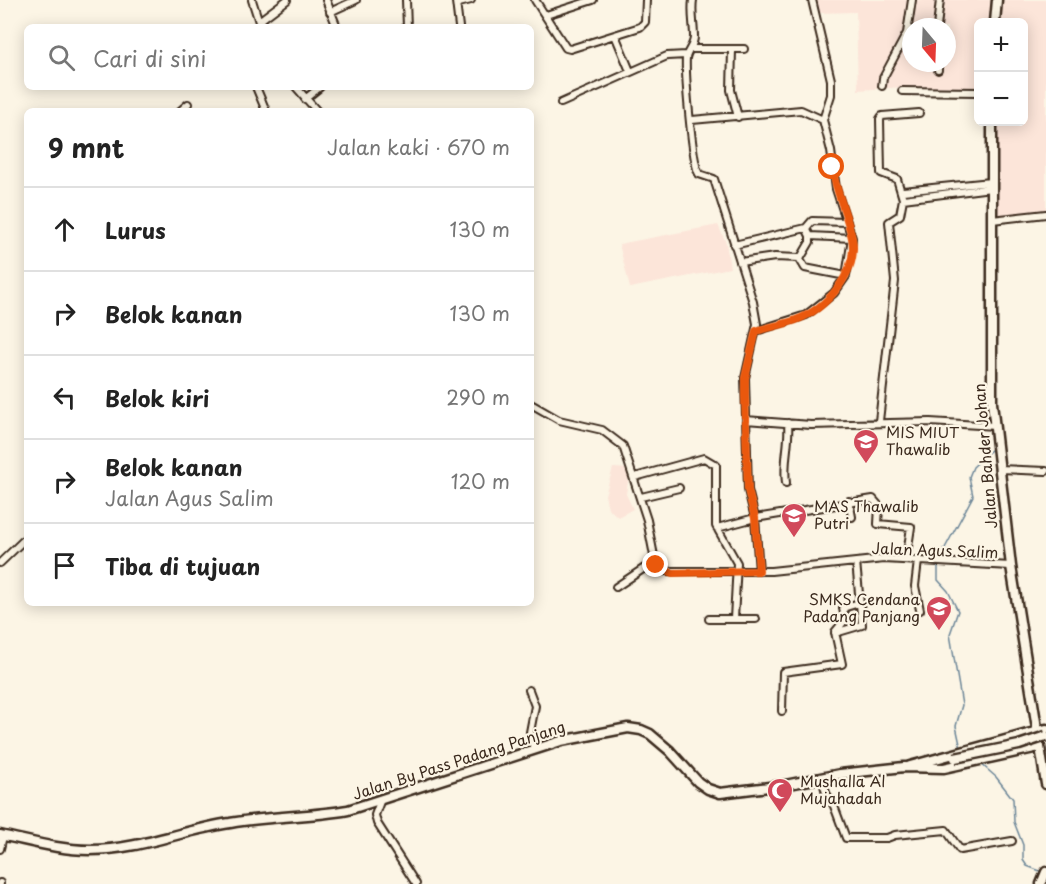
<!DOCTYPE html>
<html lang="id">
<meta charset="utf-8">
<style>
:root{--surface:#fff;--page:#f2f2f2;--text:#222;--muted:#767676;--line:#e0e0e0}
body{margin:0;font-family:"Playpen Sans",sans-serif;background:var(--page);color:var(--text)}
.controls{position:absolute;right:18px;top:18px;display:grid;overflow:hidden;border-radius:9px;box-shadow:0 3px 15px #0003}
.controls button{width:54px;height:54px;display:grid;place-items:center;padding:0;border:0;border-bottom:2px solid var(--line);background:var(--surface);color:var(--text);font:30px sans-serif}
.compass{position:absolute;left:902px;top:18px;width:54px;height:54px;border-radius:50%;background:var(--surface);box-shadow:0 3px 15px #0003;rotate:161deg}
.stop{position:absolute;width:18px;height:18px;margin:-14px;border:4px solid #ea580c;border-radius:50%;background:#fff}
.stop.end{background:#ea580c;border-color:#fff;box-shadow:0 2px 6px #0008}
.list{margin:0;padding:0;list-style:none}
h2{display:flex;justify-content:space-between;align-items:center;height:78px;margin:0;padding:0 24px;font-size:26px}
h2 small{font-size:20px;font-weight:400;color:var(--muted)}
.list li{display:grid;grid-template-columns:39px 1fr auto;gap:18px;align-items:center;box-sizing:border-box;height:84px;padding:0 24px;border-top:2px solid var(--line)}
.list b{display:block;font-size:22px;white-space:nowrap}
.list p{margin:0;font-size:20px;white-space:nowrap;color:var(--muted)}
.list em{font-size:20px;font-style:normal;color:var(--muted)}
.icon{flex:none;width:33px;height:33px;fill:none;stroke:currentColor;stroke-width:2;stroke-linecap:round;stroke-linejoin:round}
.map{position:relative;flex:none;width:1046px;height:884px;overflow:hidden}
.search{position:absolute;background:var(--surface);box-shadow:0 3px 15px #0003;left:24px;top:24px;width:510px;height:66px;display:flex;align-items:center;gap:15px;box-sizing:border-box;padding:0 21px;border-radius:9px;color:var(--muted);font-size:22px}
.panel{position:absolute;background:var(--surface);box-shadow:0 3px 15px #0003;left:24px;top:108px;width:510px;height:498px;border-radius:9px}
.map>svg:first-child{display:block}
.built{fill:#fce5d9;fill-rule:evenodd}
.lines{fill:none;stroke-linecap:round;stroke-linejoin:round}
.stream{stroke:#6c8698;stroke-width:1.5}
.street-casing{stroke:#3b2a1e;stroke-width:10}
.secondary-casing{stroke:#3b2a1e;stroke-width:13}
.street{stroke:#fcf5e5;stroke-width:6}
.secondary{stroke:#fcf5e5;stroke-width:8}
.secondary-bridge-casing{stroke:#3b2a1e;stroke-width:13;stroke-linecap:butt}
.secondary-bridge{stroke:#fcf5e5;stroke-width:8}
.route{stroke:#ea580c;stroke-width:8}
.labels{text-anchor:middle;stroke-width:4.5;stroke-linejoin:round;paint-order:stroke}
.poi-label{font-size:15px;fill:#3b2a1e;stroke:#fcf5e5;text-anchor:start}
.street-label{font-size:15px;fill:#3b2a1e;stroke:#fcf5e5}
</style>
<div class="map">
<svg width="1046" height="884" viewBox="0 0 1046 884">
<rect width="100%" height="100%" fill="#fcf5e5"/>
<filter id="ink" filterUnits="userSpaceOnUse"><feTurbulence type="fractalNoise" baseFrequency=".0167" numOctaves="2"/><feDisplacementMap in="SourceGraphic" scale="12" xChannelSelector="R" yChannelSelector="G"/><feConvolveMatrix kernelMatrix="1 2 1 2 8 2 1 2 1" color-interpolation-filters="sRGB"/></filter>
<g filter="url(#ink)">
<path class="built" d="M815 0H1046V214L993 218V122H1024V22H978V89L905 87 858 90 856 12 817 13ZM911 27H947V63H911Z
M718 225 726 243 730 268 630 288 619 244Z
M613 468 630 469 626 494 633 509 618 517 608 508 605 495Z"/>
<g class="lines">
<path class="stream" d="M938 561 973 496 969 477 973 467 992 449
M938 565V580L948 591 958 611 950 634 962 705 956 726 961 749
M980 763 996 777 1013 799 1014 822 1023 845V860L1027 866 1040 871 1037 884"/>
<defs>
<path id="street" d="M252 0 259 22
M326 0 337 27
M406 0 407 27
M535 0 566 48 570 49 640 27 645 22 646 0
M693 0C691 12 694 25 694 37 694 46 687 51 686 58 685 74 692 163 699 174L714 179 753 302 757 324 745 378 748 490 755 518 759 571
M812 0 831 80V95L823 120
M456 1 459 3 471 0
M456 2 459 27
M330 12 356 0
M546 15 593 0
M258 27 259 21 287 0
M937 27 940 0
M615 35 630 71
M691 49H744
M732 50 731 90 738 117
M938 63V70
M882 86 883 78 907 33 912 0
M256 87 266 111
M296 87 317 111
M902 91 978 92
M305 99 320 87
M561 103 667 56 686 55
M180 111 188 104
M692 120 801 110 823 120 831 151 836 189 852 238 846 276 834 293 806 315 756 331
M903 191 991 182
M903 199 991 188
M992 220 1046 214
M847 222 812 221 806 228 810 236 852 238
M734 245 806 228
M800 259 810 242V236
M740 262 775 257 799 258 805 268 846 276
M531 404 559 420 602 430 623 446 647 520 655 561 664 571H771L884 559 1011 566
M746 420 811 425 930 422 995 426
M879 421 895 281 889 222 900 215 903 199 897 179 881 173 880 119 882 116 919 113
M999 469 1046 471
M635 477 704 458 716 465V526L737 563 734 619
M786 483C783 462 790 443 788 423
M641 497 679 488
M849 501 852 517
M717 528 755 518 873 499 879 506 878 524 911 527 906 560
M918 561 915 586 920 610
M0 563 27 537
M616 587 655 561
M709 619H756
M835 633 862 625 856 562
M529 690 535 706 530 732 534 750
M782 711 783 672 842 664 835 632 845 620 843 608 859 603
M822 778 826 793 834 806 846 838H887L895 835 946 830 960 850 1012 841
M381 799 375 815 377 823 416 884
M0 849 3 836
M0 883V884"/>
<path id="secondary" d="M995 22 997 0
M992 122V403L1011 566 1046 784
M910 766 1046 729
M0 835C30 841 59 850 90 850 138 850 183 830 230 823 269 816 309 817 348 810L561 741 628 728 641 730 650 734 670 751 698 782 708 789 720 793 785 785 840 774 904 767 944 768 1039 747
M1041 884 1046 872"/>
</defs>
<use href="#street" class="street-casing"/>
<use href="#secondary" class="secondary-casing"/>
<use href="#street" class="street"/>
<use href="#secondary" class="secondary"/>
<defs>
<path id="secondary-bridge" d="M955 758 1019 745 1046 736"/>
</defs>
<use href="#secondary-bridge" class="secondary-bridge-casing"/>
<use href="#secondary-bridge" class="secondary-bridge"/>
</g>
</g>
<g class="lines" filter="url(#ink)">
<path class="route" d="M656 565 672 573 759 571 755 518 748 490 745 396V378L756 331C769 327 783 325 796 320 826 309 859 272 852 238 847 214 836 192 832 167"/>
</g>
<defs>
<symbol id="school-pin" viewBox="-11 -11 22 30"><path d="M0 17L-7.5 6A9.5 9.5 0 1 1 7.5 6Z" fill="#d1495b" stroke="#fcf5e5"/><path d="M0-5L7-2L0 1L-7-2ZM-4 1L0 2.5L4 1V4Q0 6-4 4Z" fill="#fff"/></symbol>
<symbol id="mosque-pin" viewBox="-11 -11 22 30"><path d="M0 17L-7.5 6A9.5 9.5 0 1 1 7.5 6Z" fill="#d1495b" stroke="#fcf5e5"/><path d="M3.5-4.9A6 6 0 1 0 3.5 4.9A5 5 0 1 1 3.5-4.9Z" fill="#fff"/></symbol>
</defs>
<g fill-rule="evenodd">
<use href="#school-pin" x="851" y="427" width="30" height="40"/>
<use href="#school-pin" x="779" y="501" width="30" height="40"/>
<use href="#school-pin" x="924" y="594" width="30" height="40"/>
<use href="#mosque-pin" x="765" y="776" width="30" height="40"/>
</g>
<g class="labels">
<g class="poi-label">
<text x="886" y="438">MIS MIUT<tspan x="886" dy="17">Thawalib</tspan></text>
<text x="814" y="512">MAS Thawalib<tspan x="814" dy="17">Putri</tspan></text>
<text x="920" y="605" text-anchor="end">SMKS Cendana<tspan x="920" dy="17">Padang Panjang</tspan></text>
<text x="800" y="787">Mushalla Al<tspan x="800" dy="17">Mujahadah</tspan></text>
</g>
<g class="street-label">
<text transform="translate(986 456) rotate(-95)" y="5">Jalan Bahder Johan</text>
<text transform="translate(935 551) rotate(2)" y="5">Jalan Agus Salim</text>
<text transform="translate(459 761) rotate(-18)" y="5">Jalan By Pass Padang Panjang</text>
</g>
</g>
</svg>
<div class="controls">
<button>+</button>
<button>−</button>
</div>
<svg class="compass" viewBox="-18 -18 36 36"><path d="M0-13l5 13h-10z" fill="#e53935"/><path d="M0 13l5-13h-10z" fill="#767676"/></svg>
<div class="stop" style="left:832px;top:167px"></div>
<div class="stop end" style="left:656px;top:565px"></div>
<div class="search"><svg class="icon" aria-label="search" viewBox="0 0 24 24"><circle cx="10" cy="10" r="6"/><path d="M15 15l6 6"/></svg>Cari di sini</div>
<section class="panel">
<h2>9 mnt<small>Jalan kaki · 670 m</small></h2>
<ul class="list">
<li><svg class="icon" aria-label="ahead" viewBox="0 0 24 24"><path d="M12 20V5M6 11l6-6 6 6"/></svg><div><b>Lurus</b></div><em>130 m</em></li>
<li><svg class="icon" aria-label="right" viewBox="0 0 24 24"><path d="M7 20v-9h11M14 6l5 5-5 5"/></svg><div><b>Belok kanan</b></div><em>130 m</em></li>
<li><svg class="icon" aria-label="left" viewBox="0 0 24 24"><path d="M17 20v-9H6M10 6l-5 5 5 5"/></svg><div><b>Belok kiri</b></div><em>290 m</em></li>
<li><svg class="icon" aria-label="right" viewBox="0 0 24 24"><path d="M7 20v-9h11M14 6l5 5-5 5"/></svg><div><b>Belok kanan</b><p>Jalan Agus Salim</p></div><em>120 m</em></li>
<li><svg class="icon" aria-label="arrive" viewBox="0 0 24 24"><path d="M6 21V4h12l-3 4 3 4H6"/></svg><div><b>Tiba di tujuan</b></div></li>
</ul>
</section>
</div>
